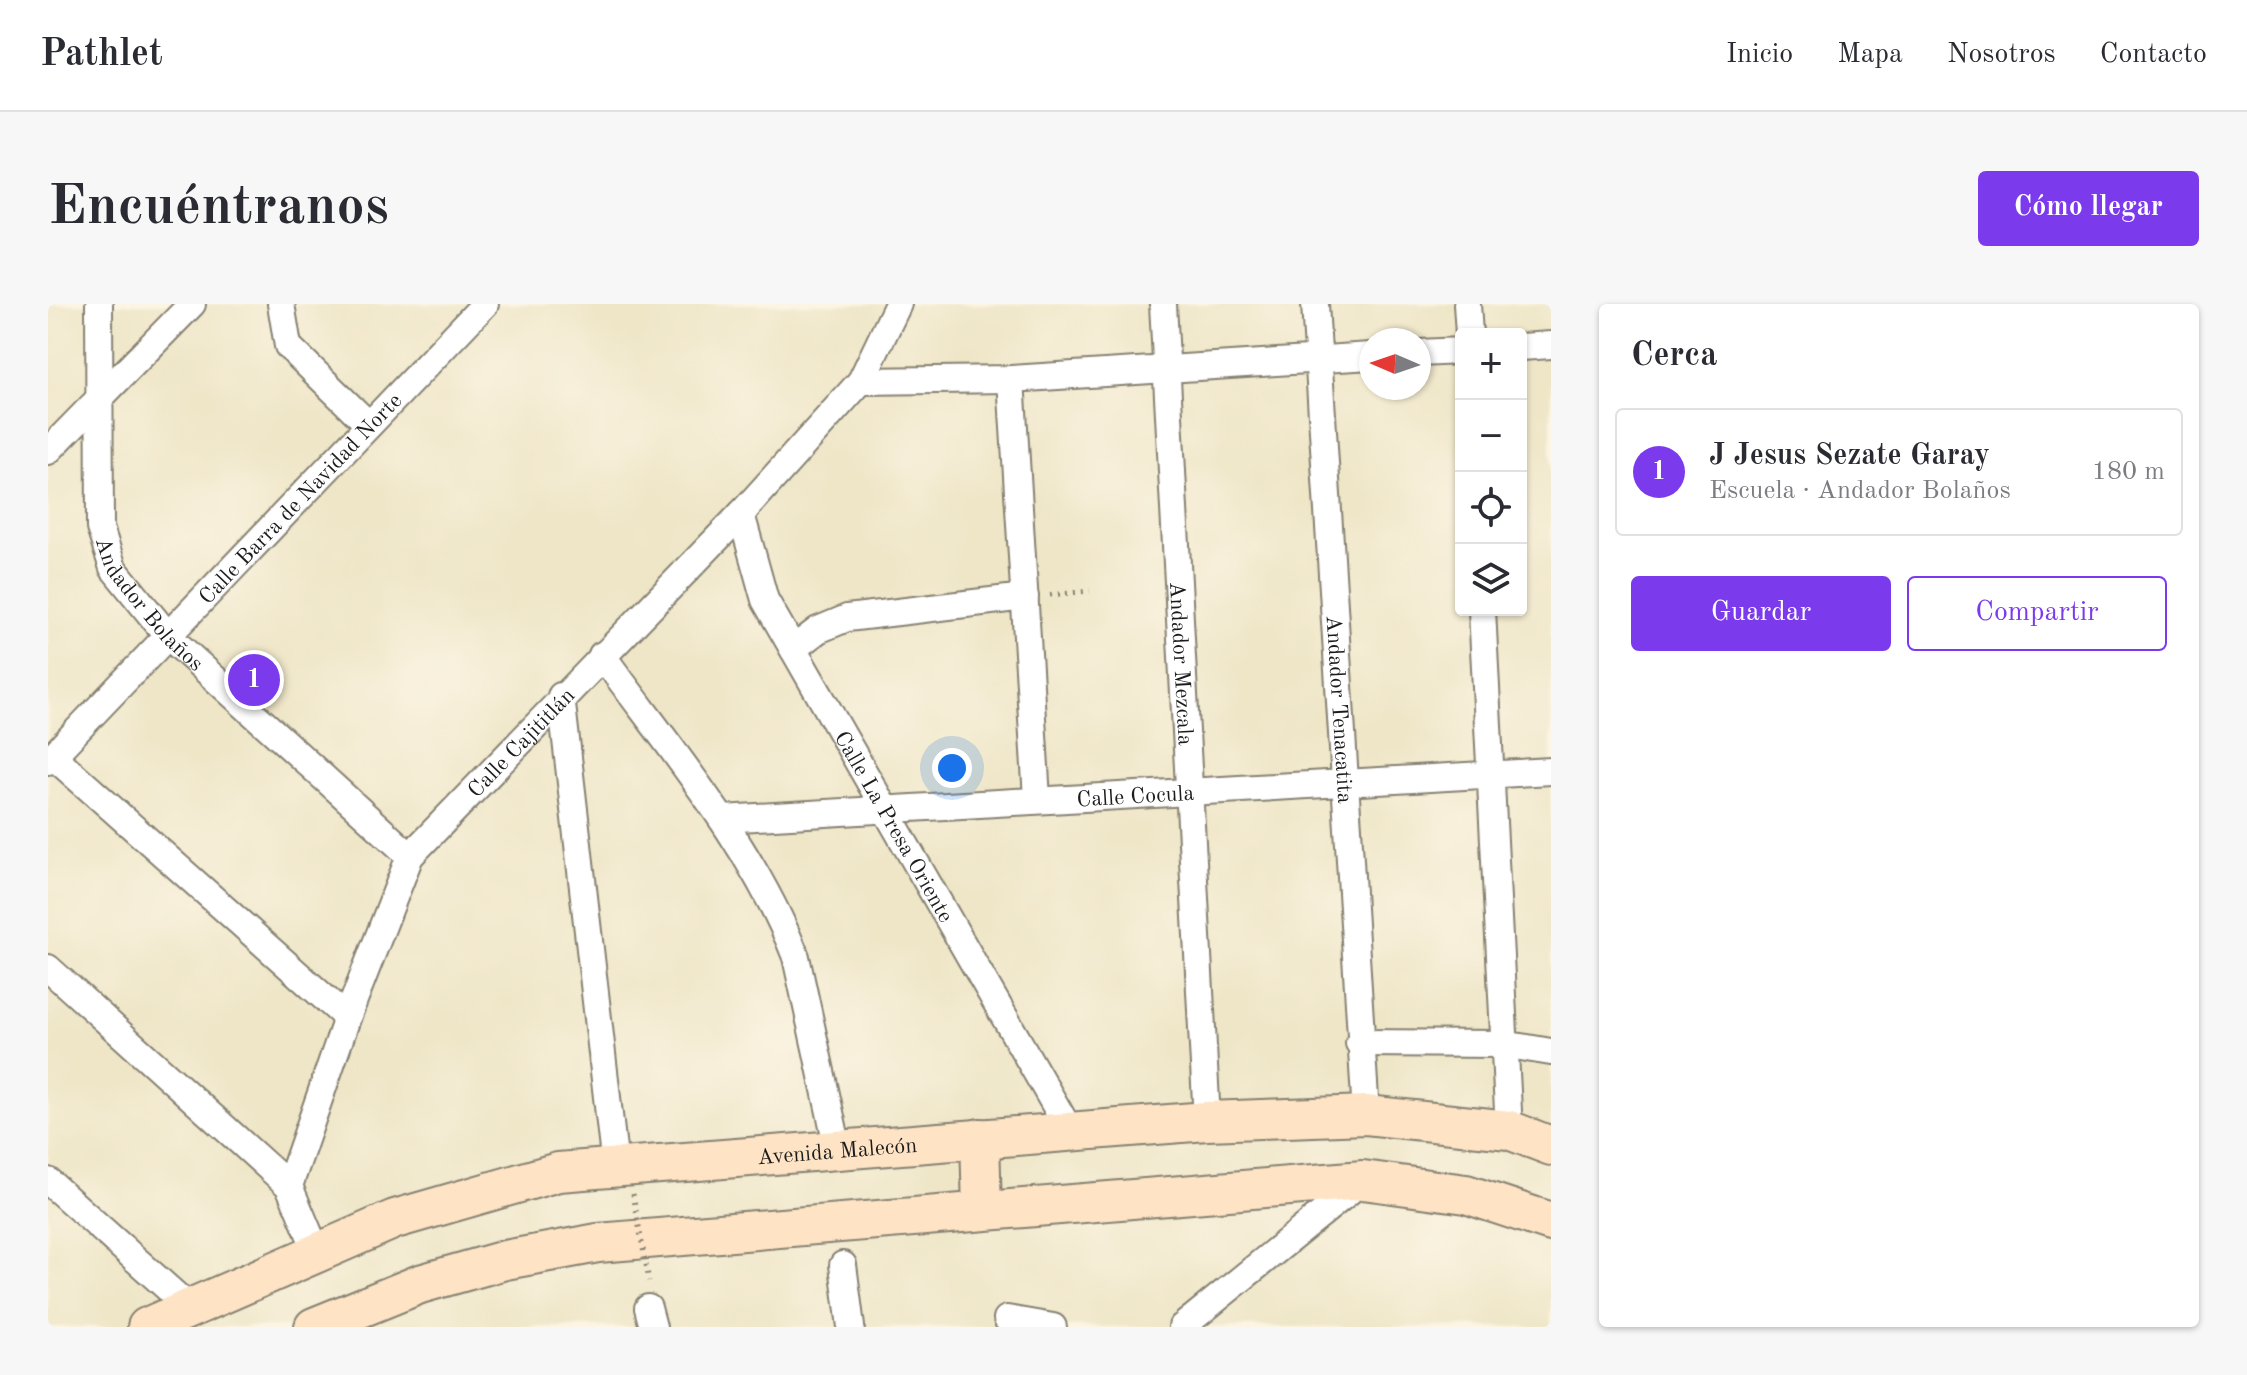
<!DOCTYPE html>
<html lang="es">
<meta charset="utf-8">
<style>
:root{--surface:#fff;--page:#f7f7f7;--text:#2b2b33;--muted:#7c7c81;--line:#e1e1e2;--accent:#7c3aed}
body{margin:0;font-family:"Old Standard TT",serif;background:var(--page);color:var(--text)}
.controls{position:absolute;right:24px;top:24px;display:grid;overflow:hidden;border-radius:8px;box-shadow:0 2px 6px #0004}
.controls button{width:72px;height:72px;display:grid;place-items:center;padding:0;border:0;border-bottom:2px solid var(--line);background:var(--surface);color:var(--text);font:40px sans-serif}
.compass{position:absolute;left:1311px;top:24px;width:72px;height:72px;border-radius:50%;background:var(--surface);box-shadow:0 2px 6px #0004;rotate:272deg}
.you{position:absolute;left:904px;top:464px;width:28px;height:28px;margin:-20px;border:6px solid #fff;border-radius:50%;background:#1a73e8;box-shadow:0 0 0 12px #1a73e833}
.badge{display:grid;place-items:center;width:52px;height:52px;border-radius:50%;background:var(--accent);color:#fff;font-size:26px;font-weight:700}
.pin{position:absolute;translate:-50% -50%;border:4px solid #fff;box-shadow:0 2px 8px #0006}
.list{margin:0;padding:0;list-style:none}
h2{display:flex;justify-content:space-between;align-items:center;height:104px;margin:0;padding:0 32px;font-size:34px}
h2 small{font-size:26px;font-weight:400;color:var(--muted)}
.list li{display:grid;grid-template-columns:52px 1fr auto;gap:24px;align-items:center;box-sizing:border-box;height:128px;margin:0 16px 16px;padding:0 16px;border:2px solid var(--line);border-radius:8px}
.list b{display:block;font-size:30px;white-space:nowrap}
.list p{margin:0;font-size:26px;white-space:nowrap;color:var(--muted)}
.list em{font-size:26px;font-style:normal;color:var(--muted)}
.actions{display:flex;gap:16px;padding:24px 32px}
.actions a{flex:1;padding:18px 0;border:2px solid var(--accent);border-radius:8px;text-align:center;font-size:28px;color:var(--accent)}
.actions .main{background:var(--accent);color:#fff}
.icon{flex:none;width:44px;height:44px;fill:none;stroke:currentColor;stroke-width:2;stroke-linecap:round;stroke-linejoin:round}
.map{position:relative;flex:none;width:1503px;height:1023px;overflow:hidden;border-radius:8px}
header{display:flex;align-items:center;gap:48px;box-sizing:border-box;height:112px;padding:0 40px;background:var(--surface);border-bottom:2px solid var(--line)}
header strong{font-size:38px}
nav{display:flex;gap:44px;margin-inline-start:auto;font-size:28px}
.intro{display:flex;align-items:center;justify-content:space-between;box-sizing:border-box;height:192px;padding:0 48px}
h1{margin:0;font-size:56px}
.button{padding:20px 36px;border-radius:8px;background:var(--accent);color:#fff;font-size:28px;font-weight:700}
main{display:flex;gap:48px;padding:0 48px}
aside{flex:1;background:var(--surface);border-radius:8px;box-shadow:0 2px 6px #0004}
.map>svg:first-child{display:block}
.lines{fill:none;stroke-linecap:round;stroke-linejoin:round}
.minor-casing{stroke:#868172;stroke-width:30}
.secondary-casing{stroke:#868172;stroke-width:42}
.path{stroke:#868172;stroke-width:5;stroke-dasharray:2 6;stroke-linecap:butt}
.minor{stroke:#fff;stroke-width:26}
.secondary{stroke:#fee4c5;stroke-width:38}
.path-bridge{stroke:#868172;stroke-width:5;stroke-dasharray:2 6;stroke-linecap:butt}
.labels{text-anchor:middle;stroke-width:6;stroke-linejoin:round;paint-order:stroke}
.street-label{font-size:22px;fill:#1c1c1c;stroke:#fcf5e5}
</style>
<header>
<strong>Pathlet</strong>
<nav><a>Inicio</a><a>Mapa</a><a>Nosotros</a><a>Contacto</a></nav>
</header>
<div class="intro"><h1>Encuéntranos</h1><a class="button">Cómo llegar</a></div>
<main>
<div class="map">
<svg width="1503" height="1023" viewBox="0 0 1503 1023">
<rect width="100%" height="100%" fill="#fcf5e5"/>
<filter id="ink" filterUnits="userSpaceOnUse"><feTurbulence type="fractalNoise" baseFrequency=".0125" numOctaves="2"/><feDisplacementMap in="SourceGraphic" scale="16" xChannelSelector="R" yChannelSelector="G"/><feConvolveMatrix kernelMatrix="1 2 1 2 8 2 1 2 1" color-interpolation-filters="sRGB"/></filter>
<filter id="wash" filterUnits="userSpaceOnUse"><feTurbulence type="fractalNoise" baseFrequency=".006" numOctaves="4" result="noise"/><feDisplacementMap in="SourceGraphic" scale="32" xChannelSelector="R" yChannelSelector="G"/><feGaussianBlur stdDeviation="1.8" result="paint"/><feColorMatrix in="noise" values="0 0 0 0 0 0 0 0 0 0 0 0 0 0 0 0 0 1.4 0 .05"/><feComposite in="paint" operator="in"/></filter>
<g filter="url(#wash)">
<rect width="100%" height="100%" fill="#efe6c8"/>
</g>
<g filter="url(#ink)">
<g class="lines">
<defs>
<g id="minor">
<path id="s1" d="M51 0 52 224 65 264 120 332 362 552"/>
<path d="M233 0 240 42 321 121"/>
<path id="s2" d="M1115 0 1159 817"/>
<path id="s3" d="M1267 0 1318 811"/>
<path d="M1419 0 1421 30"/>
<path d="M1473 43 1503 41"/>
<path d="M1371 49 1413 47"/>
<path d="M963 75 989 495"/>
<path d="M813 77 963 75 1323 52"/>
<path d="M0 147 144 0"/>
<path id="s4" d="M693 210 717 296 1022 827"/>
<path d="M1434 306 1461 826"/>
<path d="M745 345 770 326 799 314 977 293"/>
<path d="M554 351C623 446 705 542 748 653L790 845"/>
<path d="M513 392 567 863"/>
<path d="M5 452 299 714"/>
<path id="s5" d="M0 457 437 0"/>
<path id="s6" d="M674 515 1503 467"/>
<path d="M0 664 241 882"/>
<path d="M1311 739 1455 740 1503 748"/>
<path d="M0 877 142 1004"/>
<path id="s7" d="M269 948 241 882 299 714 362 552 693 210 813 77 850 0"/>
<path d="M795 961 803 1023"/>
<path d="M600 1004 605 1023"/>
<path d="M959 1015 1005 1023"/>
<path d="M1134 1023 1315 876"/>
</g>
<g id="secondary">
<path d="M932 834 934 907"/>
<path id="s8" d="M99 1023 347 915 510 868 1159 817 1318 811 1461 826 1503 842"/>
<path d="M266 1023 372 980 457 956 550 939 1315 876 1418 890 1503 918"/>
</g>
</defs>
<use href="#minor" class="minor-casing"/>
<use href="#secondary" class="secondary-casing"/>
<path class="path" d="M1002 291 1042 287"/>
<use href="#minor" class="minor"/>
<use href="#secondary" class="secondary"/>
<path class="path-bridge" d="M585 890 601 977"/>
</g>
</g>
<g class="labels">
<g class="street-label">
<text dy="8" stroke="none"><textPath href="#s5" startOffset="364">Calle Barra de Navidad Norte</textPath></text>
<text dy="8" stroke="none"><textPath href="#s1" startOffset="316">Andador Bolaños</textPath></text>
<text dy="8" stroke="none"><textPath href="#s2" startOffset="360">Andador Mezcala</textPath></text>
<text dy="8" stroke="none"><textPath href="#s3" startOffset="406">Andador Tenacatita</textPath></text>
<text dy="8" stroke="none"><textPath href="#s7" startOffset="582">Calle Cajititlán</textPath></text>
<text dy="8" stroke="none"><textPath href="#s6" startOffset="414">Calle Cocula</textPath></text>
<text dy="8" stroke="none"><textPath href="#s4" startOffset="350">Calle La Presa Oriente</textPath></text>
<text dy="8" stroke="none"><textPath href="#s8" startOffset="720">Avenida Malecón</textPath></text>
</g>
</g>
</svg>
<div class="controls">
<button>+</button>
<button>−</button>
<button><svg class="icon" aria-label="locate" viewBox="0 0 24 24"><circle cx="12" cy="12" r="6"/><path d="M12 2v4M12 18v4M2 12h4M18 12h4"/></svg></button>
<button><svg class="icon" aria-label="layers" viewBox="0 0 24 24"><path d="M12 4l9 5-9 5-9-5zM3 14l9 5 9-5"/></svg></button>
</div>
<svg class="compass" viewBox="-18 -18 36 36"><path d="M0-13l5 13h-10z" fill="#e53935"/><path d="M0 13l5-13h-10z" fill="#7c7c81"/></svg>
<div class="you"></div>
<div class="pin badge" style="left:206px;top:376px">1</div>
</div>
<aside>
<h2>Cerca<small></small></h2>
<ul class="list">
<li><span class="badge">1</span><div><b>J Jesus Sezate Garay</b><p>Escuela · Andador Bolaños</p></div><em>180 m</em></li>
</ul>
<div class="actions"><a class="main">Guardar</a><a>Compartir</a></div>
</aside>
</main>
